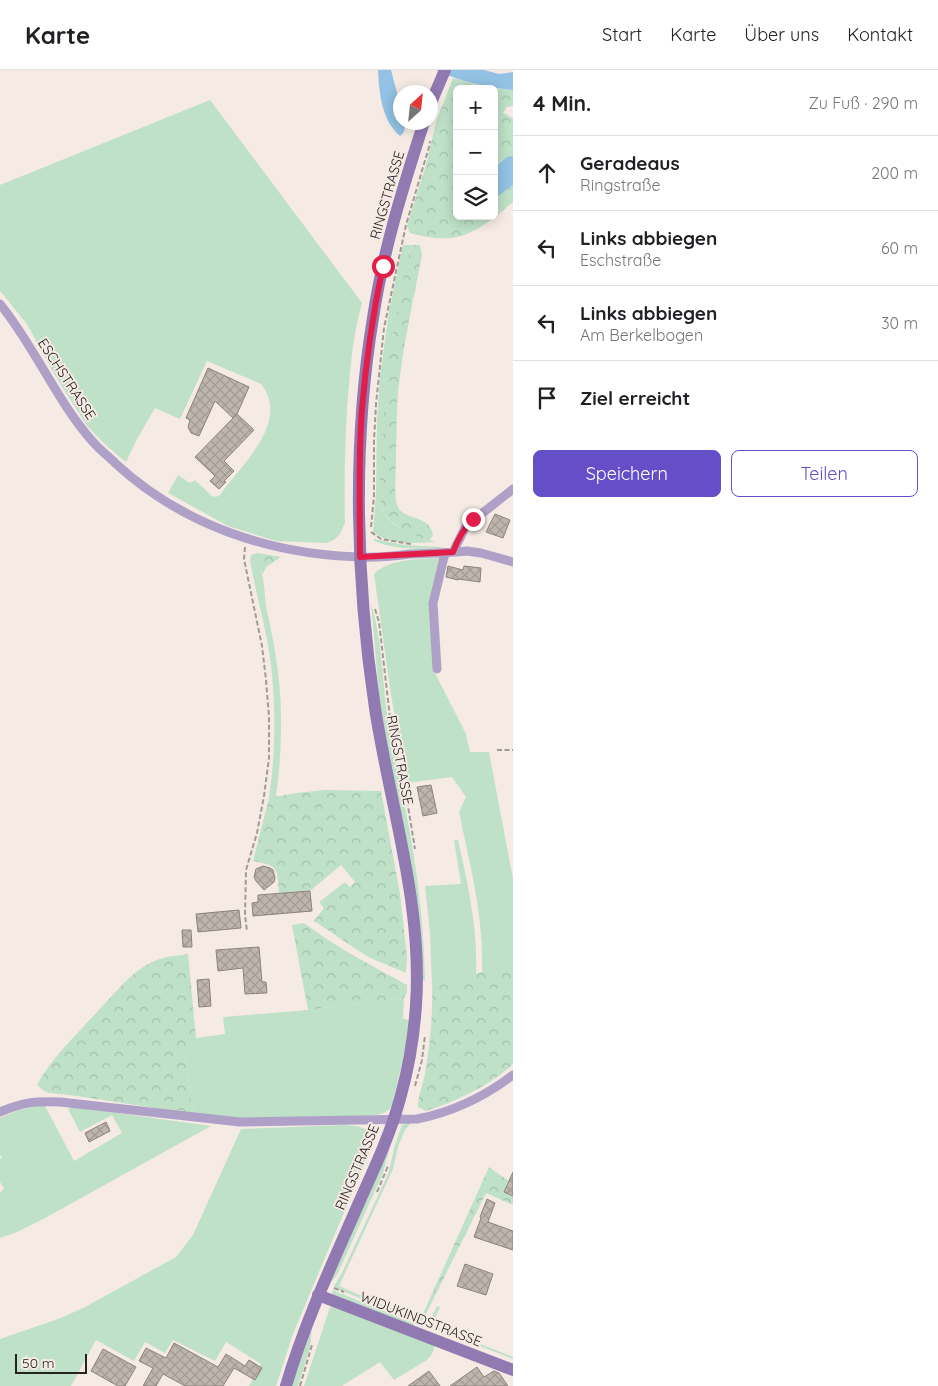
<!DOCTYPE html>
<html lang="de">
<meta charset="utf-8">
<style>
:root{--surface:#fff;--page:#f2f2f2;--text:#202124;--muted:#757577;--line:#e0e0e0;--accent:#644fc8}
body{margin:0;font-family:Quicksand,sans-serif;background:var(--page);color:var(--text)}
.controls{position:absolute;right:15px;top:15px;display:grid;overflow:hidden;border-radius:8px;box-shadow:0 2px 12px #0003}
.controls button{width:45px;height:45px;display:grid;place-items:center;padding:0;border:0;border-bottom:1px solid var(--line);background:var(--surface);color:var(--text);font:25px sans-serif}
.compass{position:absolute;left:393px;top:15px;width:45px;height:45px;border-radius:50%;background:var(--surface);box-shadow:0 2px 12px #0003;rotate:27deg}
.scale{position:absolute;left:15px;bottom:12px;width:72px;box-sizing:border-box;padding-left:5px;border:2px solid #272321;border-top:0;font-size:14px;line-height:18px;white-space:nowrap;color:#272321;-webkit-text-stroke:4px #f5ebe4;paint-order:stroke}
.stop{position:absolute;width:15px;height:15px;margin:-11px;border:4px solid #e11d48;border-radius:50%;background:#fff}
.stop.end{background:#e11d48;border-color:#fff;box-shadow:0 1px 5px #0008}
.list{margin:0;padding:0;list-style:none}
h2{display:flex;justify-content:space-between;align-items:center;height:65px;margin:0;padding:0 20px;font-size:21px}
h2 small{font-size:16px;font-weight:400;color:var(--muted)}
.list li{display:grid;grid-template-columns:32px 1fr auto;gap:15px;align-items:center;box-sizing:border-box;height:75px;padding:0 20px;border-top:1px solid var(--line)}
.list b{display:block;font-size:19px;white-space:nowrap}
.list p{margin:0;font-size:16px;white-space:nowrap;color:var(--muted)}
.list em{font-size:16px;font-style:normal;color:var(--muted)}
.actions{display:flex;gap:10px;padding:15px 20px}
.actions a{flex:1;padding:11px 0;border:1px solid var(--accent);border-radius:8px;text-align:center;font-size:18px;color:var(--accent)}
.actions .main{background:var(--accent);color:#fff}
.icon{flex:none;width:28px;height:28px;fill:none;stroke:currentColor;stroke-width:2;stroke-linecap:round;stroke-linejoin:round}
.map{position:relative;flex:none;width:513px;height:1316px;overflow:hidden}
header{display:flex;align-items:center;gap:30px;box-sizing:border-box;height:70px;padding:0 25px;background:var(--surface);border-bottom:1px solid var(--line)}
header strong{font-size:24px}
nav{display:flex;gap:28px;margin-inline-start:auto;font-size:18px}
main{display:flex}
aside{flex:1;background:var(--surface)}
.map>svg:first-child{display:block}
.green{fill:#bee1c7}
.forest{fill:url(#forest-crowns);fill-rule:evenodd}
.water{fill:#93c2e4}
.building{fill:url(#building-cross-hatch);stroke:#8b847c}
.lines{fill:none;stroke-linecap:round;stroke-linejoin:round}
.path{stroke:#a29a95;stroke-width:2;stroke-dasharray:5 2.5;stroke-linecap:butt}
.street{stroke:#afa0c7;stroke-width:9}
.secondary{stroke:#9179b2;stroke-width:12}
.route{stroke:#e11d48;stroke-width:6}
.labels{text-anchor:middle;stroke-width:4;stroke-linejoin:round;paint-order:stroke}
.street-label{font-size:14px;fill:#272321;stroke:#f5ebe4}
</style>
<header>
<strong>Karte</strong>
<nav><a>Start</a><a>Karte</a><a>Über uns</a><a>Kontakt</a></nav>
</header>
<main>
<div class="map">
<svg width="513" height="1316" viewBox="0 0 513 1316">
<defs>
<pattern id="forest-crowns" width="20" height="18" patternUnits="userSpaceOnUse" patternTransform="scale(1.25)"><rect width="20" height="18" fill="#bee1c7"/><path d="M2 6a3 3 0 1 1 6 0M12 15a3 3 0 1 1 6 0" fill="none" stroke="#a3c1ab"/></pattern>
<pattern id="building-cross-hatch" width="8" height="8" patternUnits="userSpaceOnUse" patternTransform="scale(1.25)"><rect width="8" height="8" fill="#beb5ad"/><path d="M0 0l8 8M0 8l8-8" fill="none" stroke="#a39b95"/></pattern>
</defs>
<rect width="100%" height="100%" fill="#f5ebe4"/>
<path class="green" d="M210 30 362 233C352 268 350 303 347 339 345 377 344 415 345 453L340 464 334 470 326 473 276 471 228 456 168 423 178 405 190 413 195 410 212 426 216 427 220 425C241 395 291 352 261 314L207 291 180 349 155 338 137 369 126 392 109 378 87 356 53 302 27 254 0 221V115Z
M403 175H413L409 182 400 229 386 312 382 395 381 430 382 440 386 447 395 455 424 469 430 470 435 472C416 473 389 475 373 462L376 423 377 349 380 307 389 241Z
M374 469 404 475 443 477 439 478C417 479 395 480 374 471Z
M439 488 429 531 433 599 466 664 470 682H489L513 809V890L482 902C484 848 470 795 459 742L466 727 452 707 407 713 391 625 374 504C388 489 420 489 439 488Z
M250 491C254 495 258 497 261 502 264 506 265 528 266 536 275 576 282 617 281 658 281 681 279 704 276 727L269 728C275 687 276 646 272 605 269 567 257 529 250 491Z
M371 533C382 569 382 607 387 645 392 678 400 710 406 742 417 798 424 854 425 911L422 910 379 623Z
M454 770H458C468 815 478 858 476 904L432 916 430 863 425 816 461 814Z
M404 928 403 948 410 951 407 971 392 1036C382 1049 372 1042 358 1048L244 1050 194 1044 184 983 191 976 196 968 225 964 223 947 308 940Z
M35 1036H45L74 1091 122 1063 112 1045 80 1062 68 1039 73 1037 211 1056 45 1148 17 1162 0 1168V1123L4 1118 0 1112V1089L2 1088 0 1085V1048L16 1041Z
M410 1052V1054L405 1060 398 1077 393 1099 339 1216 406 1245 413 1247H419L423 1250 416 1251 337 1219 334 1216 342 1203 388 1104 395 1075 402 1055Z
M343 1055 357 1056 370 1061 372 1074 368 1085 293 1264 276 1316H249L261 1294 226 1272 215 1291 173 1270 165 1283 145 1272 134 1291 96 1270 71 1316H0V1269L61 1248 85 1237 176 1187 193 1165 241 1059Z
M392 1070 383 1103 337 1205 330 1213 349 1167Z
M333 1220 335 1221 415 1254 411 1256 334 1225 332 1223Z
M321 1236 312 1257 310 1278 298 1316H291L319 1237Z
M437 1236 440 1237 432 1255 513 1287V1289L431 1257 429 1253Z
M330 1237 338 1238 435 1275 432 1284 427 1290 394 1310 380 1292 342 1316H304Z"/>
<path class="forest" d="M453 8 489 18 513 20V36L507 37 503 43 513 48V132C477 162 460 177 410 163L407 156 426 95 436 52ZM457 19H494V146H457Z
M413 175H420L422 185C414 227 404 270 399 313 396 337 397 361 396 385 396 398 394 424 397 435 402 451 430 444 433 465L430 470C417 468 388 454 383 441 378 428 381 399 382 385 383 361 384 336 386 312 389 281 395 250 402 219 404 204 405 188 413 175Z
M258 483 281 487 266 497 263 504 259 499 250 491 251 485Z
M325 720 381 721 400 824 407 887 406 903 368 887 314 851 324 838 319 832 345 812 350 817 355 812 341 795 310 821 279 823C277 799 279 795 253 791L269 728 296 723Z
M304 853C336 877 372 896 407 915V922L404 928 308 940 292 855Z
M188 884 196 968 191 976 184 983 194 1044 70 1025 49 1023 44 1021 37 1015C53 986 77 964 99 940 116 922 133 899 157 890 166 886 178 886 188 884Z
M513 890V994C489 1016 457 1031 426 1041L418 1037C418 1025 423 1015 425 1003 430 975 433 945 432 916L476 904Z
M489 1097 513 1114V1135L486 1123 423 1250 419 1247 422 1246Z"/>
<path class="water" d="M378 0H391L400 34V52L405 53C405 59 405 63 400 66 382 51 379 23 378 0Z
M436 0H484L499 4 513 2V20C485 17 461 12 436 0Z
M513 86V115L494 129V98L507 87Z"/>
<path class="building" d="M208 298 249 317 237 344 233 348 215 331 199 366 191 363 188 357 190 350 186 348Z
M237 344 254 360 224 391 234 401 224 411 226 412 219 419 210 411 215 406 195 387Z
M495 444 510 450 503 468 486 462Z
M448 496 463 500 464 496 481 498 480 512 458 509V510L446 507Z
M431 715 437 743 423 746 417 717Z
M263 796 270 798 273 800 275 808 274 812 264 820 256 811 254 807 256 799Z
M310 821 312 841 253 846 252 833 258 832V825Z
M239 840 241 858 198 862 196 844Z
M182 860H191L192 877H183Z
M259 877 262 912H266L267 923 245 924 243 898 218 901 216 880Z
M209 909 211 936 199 937 197 910Z
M106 1052 110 1061 89 1072 85 1063Z
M513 1102V1126L504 1122Z
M487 1129 495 1133 488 1152 513 1161V1180L474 1167 481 1148 480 1147Z
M465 1194 493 1204 486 1225 457 1216Z
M174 1273 218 1297 226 1284 245 1296 249 1290 262 1298 255 1310 234 1298 223 1316H185L163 1304 156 1316H143L153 1298 139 1291 146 1278 166 1288Z
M103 1279 136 1297 125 1316H118L91 1301Z
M477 1297 484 1307 494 1301 499 1303 508 1316H450Z
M429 1301 440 1316H408Z"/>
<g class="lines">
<path class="path" d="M371 457 374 426V371L376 334 384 258 406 155 429 77 430 71
M371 462 381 469 411 474
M245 477 244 489 262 576 266 610 269 647V688L264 726 257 763 246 800 245 845 247 861
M375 539 379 552 392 665 408 736 415 779
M497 680H513
M415 1016 422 990 425 965
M377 1122 388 1096
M334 1218 344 1222
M300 1316 312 1275"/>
<path class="street" d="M0 234C35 277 56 330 93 372 100 380 108 386 115 393 182 455 271 485 361 487 377 488 394 486 410 484 429 483 448 483 467 481L481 483 513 492
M453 482 466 456 513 419
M437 599 433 533 445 483
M0 1042C23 1032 35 1031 60 1032L240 1052 417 1049C453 1042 484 1027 513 1005"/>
<path class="secondary" d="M430 35 445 0
M318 1225 513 1300
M286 1316C305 1251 334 1190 361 1128 376 1095 392 1060 401 1025 409 996 414 965 416 935 423 834 390 736 375 638 356 512 352 375 373 248 383 181 403 117 424 52"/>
</g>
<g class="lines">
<path class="route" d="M383 196C373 243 366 291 362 339 358 388 360 438 360 487L453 482C458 469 463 459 473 449"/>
</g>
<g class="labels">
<g class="street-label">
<text transform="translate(387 125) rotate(-74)" y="5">RINGSTRASSE</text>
<text transform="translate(67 309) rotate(57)" y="5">ESCHSTRASSE</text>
<text transform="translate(400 690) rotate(79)" y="5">RINGSTRASSE</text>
<text transform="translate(357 1097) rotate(-67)" y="5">RINGSTRASSE</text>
<text transform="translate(421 1249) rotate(21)" y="5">WIDUKINDSTRASSE</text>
</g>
</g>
</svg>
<div class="controls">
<button>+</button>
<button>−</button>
<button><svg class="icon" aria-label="layers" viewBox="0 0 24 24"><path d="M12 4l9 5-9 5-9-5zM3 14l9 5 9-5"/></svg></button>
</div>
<svg class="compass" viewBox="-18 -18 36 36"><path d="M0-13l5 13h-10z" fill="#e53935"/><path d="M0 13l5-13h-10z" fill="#757577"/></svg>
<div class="scale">50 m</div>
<div class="stop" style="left:383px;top:196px"></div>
<div class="stop end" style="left:473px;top:449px"></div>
</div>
<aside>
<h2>4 Min.<small>Zu Fuß · 290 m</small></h2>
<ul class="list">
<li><svg class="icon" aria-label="ahead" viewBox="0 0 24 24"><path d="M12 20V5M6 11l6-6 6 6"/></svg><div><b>Geradeaus</b><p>Ringstraße</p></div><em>200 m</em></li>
<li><svg class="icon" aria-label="left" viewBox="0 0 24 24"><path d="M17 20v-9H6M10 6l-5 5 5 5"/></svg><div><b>Links abbiegen</b><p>Eschstraße</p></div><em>60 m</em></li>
<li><svg class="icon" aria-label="left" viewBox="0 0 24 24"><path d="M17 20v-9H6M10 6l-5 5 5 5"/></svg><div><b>Links abbiegen</b><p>Am Berkelbogen</p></div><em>30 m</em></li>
<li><svg class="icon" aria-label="arrive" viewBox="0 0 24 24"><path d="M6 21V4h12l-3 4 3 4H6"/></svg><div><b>Ziel erreicht</b></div></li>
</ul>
<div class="actions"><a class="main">Speichern</a><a>Teilen</a></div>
</aside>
</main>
